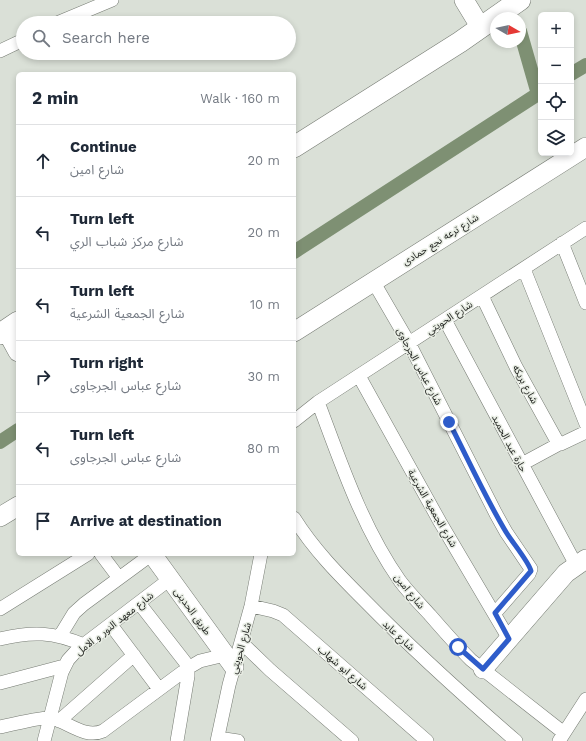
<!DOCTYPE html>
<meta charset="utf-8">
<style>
:root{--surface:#fff;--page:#f6f6f7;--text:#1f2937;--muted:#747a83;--line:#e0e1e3}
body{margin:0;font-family:"Work Sans","Noto Sans Arabic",sans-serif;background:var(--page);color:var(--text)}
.controls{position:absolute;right:12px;top:12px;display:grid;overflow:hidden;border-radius:6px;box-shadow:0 2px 6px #0003}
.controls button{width:36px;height:36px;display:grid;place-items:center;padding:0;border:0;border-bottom:1px solid var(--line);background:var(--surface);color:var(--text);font:20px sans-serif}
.compass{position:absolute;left:490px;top:12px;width:36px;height:36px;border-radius:50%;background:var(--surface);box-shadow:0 2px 6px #0003;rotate:99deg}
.stop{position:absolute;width:12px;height:12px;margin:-9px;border:3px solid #2e5cca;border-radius:50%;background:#fff}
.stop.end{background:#2e5cca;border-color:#fff;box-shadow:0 1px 4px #0008}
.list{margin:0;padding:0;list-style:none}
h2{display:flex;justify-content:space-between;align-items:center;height:52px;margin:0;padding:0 16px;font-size:17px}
h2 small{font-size:13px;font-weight:400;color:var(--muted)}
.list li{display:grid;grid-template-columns:26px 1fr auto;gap:12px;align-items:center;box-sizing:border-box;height:72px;padding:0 16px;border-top:1px solid var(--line)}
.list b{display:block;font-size:15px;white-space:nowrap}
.list p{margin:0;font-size:13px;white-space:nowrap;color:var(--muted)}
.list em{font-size:13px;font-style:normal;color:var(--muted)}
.icon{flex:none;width:22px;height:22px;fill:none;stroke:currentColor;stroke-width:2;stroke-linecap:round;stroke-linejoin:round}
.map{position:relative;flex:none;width:586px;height:741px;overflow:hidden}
.search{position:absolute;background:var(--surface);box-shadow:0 2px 6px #0003;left:16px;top:16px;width:280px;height:44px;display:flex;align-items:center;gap:10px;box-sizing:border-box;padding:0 14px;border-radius:22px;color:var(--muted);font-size:15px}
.panel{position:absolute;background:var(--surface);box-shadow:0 2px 6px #0003;left:16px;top:72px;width:280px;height:484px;border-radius:6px}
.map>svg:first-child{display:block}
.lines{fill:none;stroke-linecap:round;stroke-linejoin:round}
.canal{stroke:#7e9073;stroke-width:14}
.street-casing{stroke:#767b73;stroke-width:14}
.secondary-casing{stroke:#767b73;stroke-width:20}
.primary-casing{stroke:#767b73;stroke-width:22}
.street{stroke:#fff;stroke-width:13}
.secondary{stroke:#fff;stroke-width:19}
.primary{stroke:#fff;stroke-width:21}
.route{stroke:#2e5cca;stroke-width:5}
.labels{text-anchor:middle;stroke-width:3;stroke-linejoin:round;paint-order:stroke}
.street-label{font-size:10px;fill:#1d1f1c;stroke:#e8ede4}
</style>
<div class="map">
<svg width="586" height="741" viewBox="0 0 586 741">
<rect width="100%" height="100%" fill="#dae0d7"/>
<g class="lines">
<path class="canal" d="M520 31 538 94
M571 74 586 65
M294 252 541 92
M0 442 18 430"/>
<defs>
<path id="street" d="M57 23 112 0
M0 51 23 40
M562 243 586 303
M524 269 586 424
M373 281 409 343 496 514 506 532 531 569 529 574 495 613
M482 296 516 367 558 443 561 444 586 432
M445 320 576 565
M359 376 440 522 509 639
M318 402C341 463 362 527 400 581 409 593 420 604 430 615 443 630 457 646 471 660L564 733
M294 421 318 402 586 228
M522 464 559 444
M294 518C314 550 339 575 365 601 413 650 464 696 516 741
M101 554 119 578
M139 603 185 662 188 668V676L177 741
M251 606 273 611 283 615 427 741
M0 609 88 554
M111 625 159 689
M60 636 74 613 84 604 152 554
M0 639C32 631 54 632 84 645
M242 643 270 670 352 741
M0 683 64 666
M59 721 134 655
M0 727C9 725 46 716 51 718 68 722 85 739 103 731L188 668 200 661 225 655
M218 738 238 741
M44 741 62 672 68 660 78 649 170 579
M217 741 229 685 251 606 261 554
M559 741 586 699"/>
<path id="secondary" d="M464 0 481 28
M6 330 18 352
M294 332 586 147
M0 517 18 506
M152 554 234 667
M483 669 566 573 586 559"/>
<path id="primary" d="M294 147 460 42 520 0
M0 334 18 322"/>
</defs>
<use href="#street" class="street-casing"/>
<use href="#secondary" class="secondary-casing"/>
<use href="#primary" class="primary-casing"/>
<use href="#street" class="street"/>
<use href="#secondary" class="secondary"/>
<use href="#primary" class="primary"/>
</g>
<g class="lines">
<path class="route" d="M449 422C468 459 485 497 506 532 512 542 529 562 531 571L495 613 509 639 483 669 458 647"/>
</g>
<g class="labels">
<g class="street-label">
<text transform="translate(440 239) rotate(-32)" y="4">شارع ترعه نجع حمادى</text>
<text transform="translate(449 317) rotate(-33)" y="4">شارع الحويتي</text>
<text transform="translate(420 366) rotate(62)" y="4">شارع عباس الجرجاوى</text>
<text transform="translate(526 384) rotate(62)" y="4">شارع بريكه</text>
<text transform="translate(510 443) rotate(62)" y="4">حارة عبد الحميد</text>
<text transform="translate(433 508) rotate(60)" y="4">شارع الجمعية الشرعية</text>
<text transform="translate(410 591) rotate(51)" y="4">شارع امين</text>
<text transform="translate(193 611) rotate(54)" y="4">طريق الحدينى</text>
<text transform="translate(114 623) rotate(-38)" y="4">شارع معهد النور و الامل</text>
<text transform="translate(399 635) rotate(43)" y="4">شارع عايد</text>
<text transform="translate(240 648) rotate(-74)" y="4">شارع الحويتي</text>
<text transform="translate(343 667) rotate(41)" y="4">شارع ابو شهاب</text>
</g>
</g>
</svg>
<div class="controls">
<button>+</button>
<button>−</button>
<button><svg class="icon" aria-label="locate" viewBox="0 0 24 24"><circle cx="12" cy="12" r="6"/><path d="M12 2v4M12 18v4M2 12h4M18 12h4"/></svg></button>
<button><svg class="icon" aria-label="layers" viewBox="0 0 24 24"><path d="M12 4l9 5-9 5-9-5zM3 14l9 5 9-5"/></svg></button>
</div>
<svg class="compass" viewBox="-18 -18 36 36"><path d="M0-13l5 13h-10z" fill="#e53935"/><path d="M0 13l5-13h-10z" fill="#747a83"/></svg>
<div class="stop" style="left:458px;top:647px"></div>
<div class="stop end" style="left:449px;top:422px"></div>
<div class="search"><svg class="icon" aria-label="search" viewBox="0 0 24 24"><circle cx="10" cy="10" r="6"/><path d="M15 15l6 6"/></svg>Search here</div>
<section class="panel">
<h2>2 min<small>Walk · 160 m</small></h2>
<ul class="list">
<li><svg class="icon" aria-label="ahead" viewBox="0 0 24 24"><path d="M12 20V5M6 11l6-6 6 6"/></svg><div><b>Continue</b><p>شارع امين</p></div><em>20 m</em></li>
<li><svg class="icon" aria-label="left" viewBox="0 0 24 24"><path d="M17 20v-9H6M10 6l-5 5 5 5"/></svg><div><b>Turn left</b><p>شارع مركز شباب الري</p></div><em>20 m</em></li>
<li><svg class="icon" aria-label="left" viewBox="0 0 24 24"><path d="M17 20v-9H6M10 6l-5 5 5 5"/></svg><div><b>Turn left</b><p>شارع الجمعية الشرعية</p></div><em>10 m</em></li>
<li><svg class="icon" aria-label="right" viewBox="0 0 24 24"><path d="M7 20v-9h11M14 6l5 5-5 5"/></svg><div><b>Turn right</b><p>شارع عباس الجرجاوى</p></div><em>30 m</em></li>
<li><svg class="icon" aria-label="left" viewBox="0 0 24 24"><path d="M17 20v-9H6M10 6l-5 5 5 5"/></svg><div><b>Turn left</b><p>شارع عباس الجرجاوى</p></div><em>80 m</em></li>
<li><svg class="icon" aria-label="arrive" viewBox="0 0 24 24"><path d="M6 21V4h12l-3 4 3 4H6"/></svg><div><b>Arrive at destination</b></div></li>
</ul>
</section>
</div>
